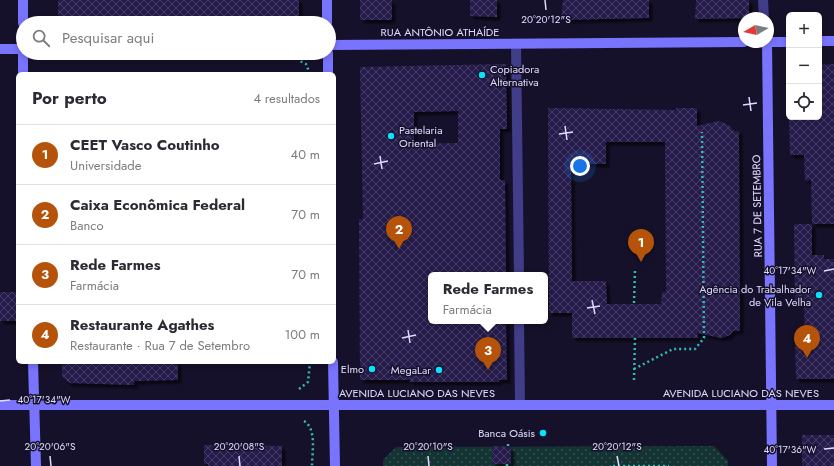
<!DOCTYPE html>
<html lang="pt">
<meta charset="utf-8">
<style>
:root{--surface:#fff;--page:#f2f2f3;--text:#2b2b33;--muted:#7c7c81;--line:#e1e1e2;--accent:#b45309}
body{margin:0;font-family:Jost,sans-serif;background:var(--page);color:var(--text)}
.controls{position:absolute;right:12px;top:12px;display:grid;overflow:hidden;border-radius:6px;box-shadow:0 2px 6px #0003}
.controls button{width:36px;height:36px;display:grid;place-items:center;padding:0;border:0;border-bottom:1px solid var(--line);background:var(--surface);color:var(--text);font:20px sans-serif}
.compass{position:absolute;left:738px;top:12px;width:36px;height:36px;border-radius:50%;background:var(--surface);box-shadow:0 2px 6px #0003;rotate:261deg}
.you{position:absolute;left:580px;top:166px;width:14px;height:14px;margin:-10px;border:3px solid #fff;border-radius:50%;background:#1a73e8;box-shadow:0 0 0 6px #1a73e833}
.badge{display:grid;place-items:center;width:26px;height:26px;border-radius:50%;background:var(--accent);color:#fff;font-size:13px;font-weight:700}
.pin{position:absolute;translate:-50% -33px;filter:drop-shadow(0 1px 2px #0008)}
.pin::after{content:'';position:absolute;top:21px;width:14px;height:12px;background:inherit;clip-path:polygon(0 0,100% 0,50% 100%)}
.popup{position:absolute;left:428px;top:272px;width:120px;height:52px;box-sizing:border-box;display:grid;place-content:center;border-radius:6px;background:var(--surface);filter:drop-shadow(0 1px 3px #0005);font-size:13px;white-space:nowrap;color:var(--muted)}
.popup b{font-size:15px;color:var(--text)}
.popup::after{content:'';position:absolute;left:50%;top:100%;margin-left:-8px;border:8px solid transparent;border-top-color:var(--surface)}
.list{margin:0;padding:0;list-style:none}
h2{display:flex;justify-content:space-between;align-items:center;height:52px;margin:0;padding:0 16px;font-size:17px}
h2 small{font-size:13px;font-weight:400;color:var(--muted)}
.list li{display:grid;grid-template-columns:26px 1fr auto;gap:12px;align-items:center;box-sizing:border-box;height:60px;padding:0 16px;border-top:1px solid var(--line)}
.list b{display:block;font-size:15px;white-space:nowrap}
.list p{margin:0;font-size:13px;white-space:nowrap;color:var(--muted)}
.list em{font-size:13px;font-style:normal;color:var(--muted)}
.icon{flex:none;width:22px;height:22px;fill:none;stroke:currentColor;stroke-width:2;stroke-linecap:round;stroke-linejoin:round}
.map{position:relative;flex:none;width:834px;height:466px;overflow:hidden}
.search{position:absolute;background:var(--surface);box-shadow:0 2px 6px #0003;left:16px;top:16px;width:320px;height:44px;display:flex;align-items:center;gap:10px;box-sizing:border-box;padding:0 14px;border-radius:22px;color:var(--muted);font-size:15px}
.panel{position:absolute;background:var(--surface);box-shadow:0 2px 6px #0003;left:16px;top:72px;width:320px;height:292px;border-radius:6px}
.map>svg:first-child{display:block}
.park{fill:url(#park-dots)}
.building{fill:url(#building-cross-hatch);fill-rule:evenodd;filter:url(#shadow)}
.lines{fill:none;stroke-linecap:round;stroke-linejoin:round}
.path{stroke:#33bbb4;stroke-width:2.5;stroke-dasharray:2 3;stroke-linecap:butt}
.lane{stroke:#413d88;stroke-width:10}
.street{stroke:#413d88;stroke-width:10}
.secondary{stroke:#7974fd;stroke-width:10}
.ticks{fill:none;stroke:#e0dbfe;stroke-width:1.5}
.poi-dot{fill:#0be1fb;stroke:#16112a;stroke-width:1.5}
.labels{text-anchor:middle;stroke-width:3;stroke-linejoin:round;paint-order:stroke}
.street-label{font-size:11px;fill:#e0dbfe;stroke:#16112a}
.poi-label{font-size:11px;fill:#e0dbfe;stroke:#16112a;text-anchor:end}
.ticks-label{font-size:10px;text-anchor:middle;fill:#e0dbfe;stroke:#16112a;stroke-width:3;stroke-linejoin:round;paint-order:stroke}
</style>
<div class="map">
<svg width="834" height="466" viewBox="0 0 834 466">
<defs>
<pattern id="park-dots" width="8" height="8" patternUnits="userSpaceOnUse"><rect width="8" height="8" fill="#143434"/><path d="M2 2h.1M6 6h.1" fill="none" stroke="#365152" stroke-width="1.8" stroke-linecap="round"/></pattern>
<pattern id="building-cross-hatch" width="8" height="8" patternUnits="userSpaceOnUse"><rect width="8" height="8" fill="#271e4b"/><path d="M0 0l8 8M0 8l8-8" fill="none" stroke="#463e66"/></pattern>
<filter id="shadow"><feDropShadow dx="3.5" dy="3.5" stdDeviation="1" flood-color="#0009"/></filter>
</defs>
<rect width="100%" height="100%" fill="#16112a"/>
<path class="park" d="M714 446 728 461V466H383V460L396 447Z"/>
<path class="building" d="M58 0H299V22L157 23V17L63 19 58 15Z
M360 0H392V20H360Z
M470 0H497V17L470 16Z
M563 0H649V18L561 20Z
M696 0H749V18L695 19Z
M506 64 507 129H500V180H505L506 275H431V321H506L507 380H499V382H410V380H360L359 219H363L360 67ZM458 111V143L414 144V112Z
M834 64V224H812L811 180 805 181 804 155H790L789 117H819V65Z
M548 108 676 110V108H697V126L719 121 730 126 734 131H739L740 331H733L730 335 721 338 697 333 698 338H572V313H549ZM606 142H665L666 292H662L661 304H607L606 281H572L571 164H606Z
M794 224H812V255H824V259H834V379H796L795 338H805L804 301 795 302Z
M0 292H16V321H0Z
M62 362H178V380L134 381V385L69 383 62 376Z
M802 435H834V466H802Z
M204 445 282 446V466H208V464H204Z
M493 446 511 447V464H492Z"/>
<g class="lines">
<path class="path" d="M299 53 298 60 306 64 310 74
M634 303 635 269
M634 369 673 349H695L704 338 702 132
M634 380 635 338
M299 389 308 382 310 362
M304 421C317 429 312 452 312 466
M508 444V447
M507 466V464
M613 466H669"/>
<path class="lane" d="M763 0 764 18"/>
<path class="street" d="M516 44 519 275
M519 321 520 405"/>
<path class="secondary" d="M327 0V23
M23 23V0
M819 41H834
M767 42 772 466
M768 42H789
M329 45 744 42
M0 49H23
M23 53V74
M328 53V74
M33 362 36 466
M333 362 335 466
M0 405H834"/>
</g>
<path class="ticks" d="M545 0 546 10M749 97 751 111M743 105 757 103M565 126 567 140M559 134 573 132M380 156 382 169M374 164 388 161M824 271 834 269M592 300 595 314M587 308 600 306M408 330 410 343M402 338 416 335M0 401 10 400M824 449 834 448M50 456 51 466M239 456 240 466M428 456 429 466M617 456 619 466"/>
<g class="poi-dot">
<circle cx="482" cy="75" r="4"/>
<circle cx="391" cy="136" r="4"/>
<circle cx="819" cy="295" r="4"/>
<circle cx="372" cy="369" r="4"/>
<circle cx="439" cy="370" r="4"/>
<circle cx="543" cy="433" r="4"/>
</g>
<g class="labels">
<g class="street-label">
<text x="440" y="36">RUA ANTÔNIO ATHAÍDE</text>
<text transform="translate(757 206) rotate(-91)" y="4">RUA 7 DE SETEMBRO</text>
<text x="417" y="397">AVENIDA LUCIANO DAS NEVES</text>
<text x="741" y="397">AVENIDA LUCIANO DAS NEVES</text>
</g>
<g class="poi-label">
<text x="490" y="73" text-anchor="start">Copiadora<tspan x="490" dy="13">Alternativa</tspan></text>
<text x="399" y="134" text-anchor="start">Pastelaria<tspan x="399" dy="13">Oriental</tspan></text>
<text x="811" y="293">Agência do Trabalhador<tspan x="811" dy="13">de Vila Velha</tspan></text>
<text x="364" y="373">Elmo</text>
<text x="431" y="374">MegaLar</text>
<text x="535" y="437">Banca Oásis</text>
</g>
</g>
<g class="ticks-label">
<text x="546" y="23">20°20'12"S</text>
<text x="790" y="274">40°17'34"W</text>
<text x="44" y="403">40°17'34"W</text>
<text x="50" y="450">20°20'06"S</text>
<text x="239" y="450">20°20'08"S</text>
<text x="428" y="450">20°20'10"S</text>
<text x="617" y="450">20°20'12"S</text>
<text x="790" y="453">40°17'36"W</text>
</g>
</svg>
<div class="controls">
<button>+</button>
<button>−</button>
<button><svg class="icon" aria-label="locate" viewBox="0 0 24 24"><circle cx="12" cy="12" r="6"/><path d="M12 2v4M12 18v4M2 12h4M18 12h4"/></svg></button>
</div>
<svg class="compass" viewBox="-18 -18 36 36"><path d="M0-13l5 13h-10z" fill="#e53935"/><path d="M0 13l5-13h-10z" fill="#7c7c81"/></svg>
<div class="you"></div>
<div class="pin badge" style="left:641px;top:262px">1</div>
<div class="pin badge" style="left:399px;top:249px">2</div>
<div class="pin badge" style="left:488px;top:370px">3</div>
<div class="popup"><b>Rede Farmes</b>Farmácia</div>
<div class="pin badge" style="left:807px;top:358px">4</div>
<div class="search"><svg class="icon" aria-label="search" viewBox="0 0 24 24"><circle cx="10" cy="10" r="6"/><path d="M15 15l6 6"/></svg>Pesquisar aqui</div>
<section class="panel">
<h2>Por perto<small>4 resultados</small></h2>
<ul class="list">
<li><span class="badge">1</span><div><b>CEET Vasco Coutinho</b><p>Universidade</p></div><em>40 m</em></li>
<li><span class="badge">2</span><div><b>Caixa Econômica Federal</b><p>Banco</p></div><em>70 m</em></li>
<li><span class="badge">3</span><div><b>Rede Farmes</b><p>Farmácia</p></div><em>70 m</em></li>
<li><span class="badge">4</span><div><b>Restaurante Agathes</b><p>Restaurante · Rua 7 de Setembro</p></div><em>100 m</em></li>
</ul>
</section>
</div>
